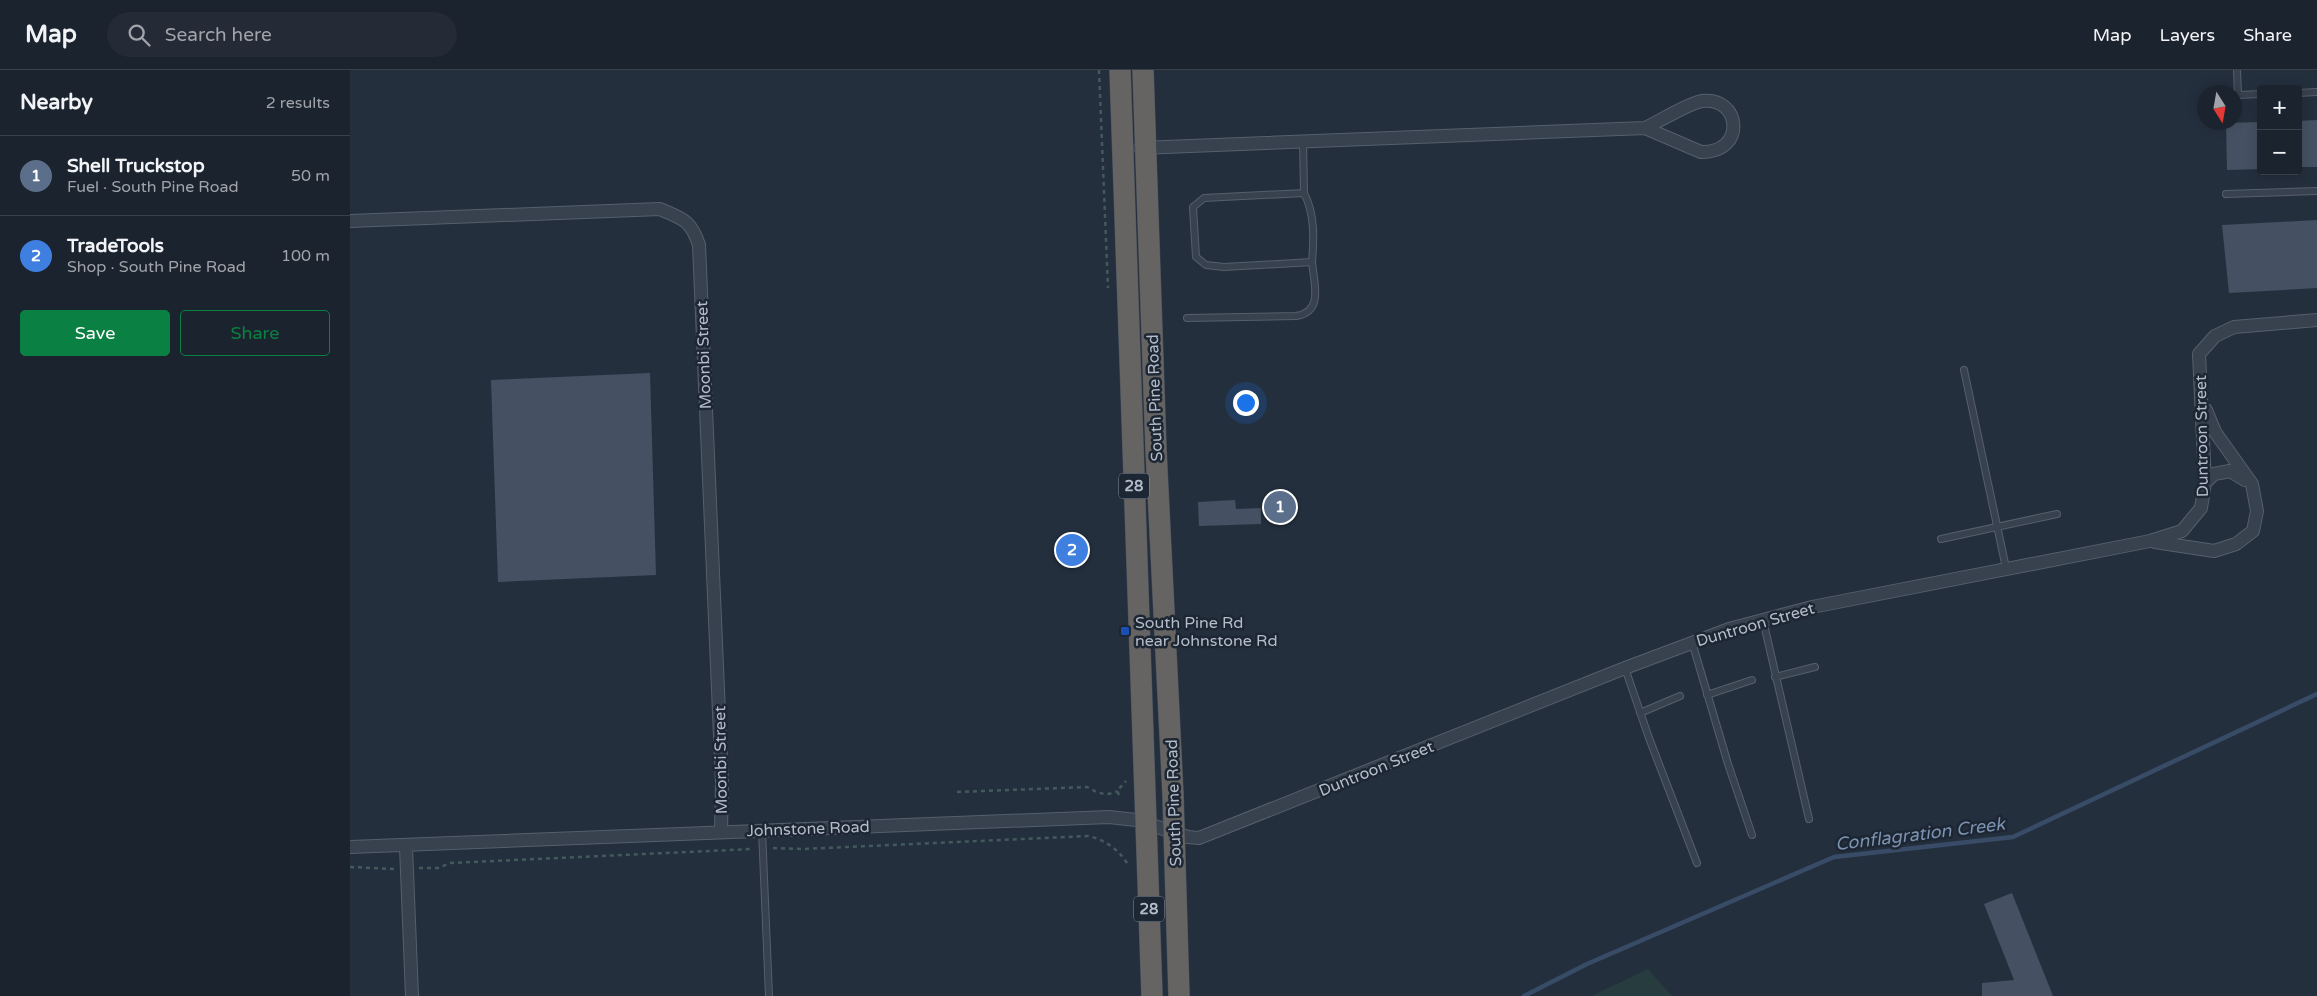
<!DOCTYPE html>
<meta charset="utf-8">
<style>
:root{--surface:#1b232e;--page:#242b36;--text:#f1f3f6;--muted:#a0a4aa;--line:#39404a;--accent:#0b8043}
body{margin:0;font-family:"Varela Round",sans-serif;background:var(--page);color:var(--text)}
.controls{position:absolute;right:15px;top:15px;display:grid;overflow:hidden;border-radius:5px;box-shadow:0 2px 12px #0003}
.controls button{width:45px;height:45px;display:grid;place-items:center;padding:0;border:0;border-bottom:1px solid var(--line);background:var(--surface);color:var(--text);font:25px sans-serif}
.compass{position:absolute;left:1847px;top:15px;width:45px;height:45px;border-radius:50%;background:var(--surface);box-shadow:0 2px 12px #0003;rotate:169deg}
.you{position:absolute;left:895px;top:332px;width:18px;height:18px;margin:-12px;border:4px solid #fff;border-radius:50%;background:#1a73e8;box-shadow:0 0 0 8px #1a73e833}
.badge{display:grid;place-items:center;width:32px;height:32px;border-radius:50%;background:var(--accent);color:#fff;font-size:16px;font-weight:700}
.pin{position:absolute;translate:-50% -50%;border:2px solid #fff;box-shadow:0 1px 5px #0006}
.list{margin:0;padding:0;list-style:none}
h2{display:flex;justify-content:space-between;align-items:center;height:65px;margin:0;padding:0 20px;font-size:21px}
h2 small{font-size:16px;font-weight:400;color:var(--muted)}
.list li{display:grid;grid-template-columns:32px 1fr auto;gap:15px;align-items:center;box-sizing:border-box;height:80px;padding:0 20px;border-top:1px solid var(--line)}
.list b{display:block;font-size:19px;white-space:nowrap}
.list p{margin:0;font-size:16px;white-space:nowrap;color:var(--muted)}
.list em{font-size:16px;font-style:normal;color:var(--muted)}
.actions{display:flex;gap:10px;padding:15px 20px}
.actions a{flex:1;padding:11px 0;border:1px solid var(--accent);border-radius:5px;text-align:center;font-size:18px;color:var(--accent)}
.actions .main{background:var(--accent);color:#fff}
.icon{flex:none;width:28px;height:28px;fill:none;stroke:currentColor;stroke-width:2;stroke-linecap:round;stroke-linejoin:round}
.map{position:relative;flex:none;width:1967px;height:926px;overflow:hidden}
header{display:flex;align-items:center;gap:30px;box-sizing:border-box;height:70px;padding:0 25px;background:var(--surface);border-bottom:1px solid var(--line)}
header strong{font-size:24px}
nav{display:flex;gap:28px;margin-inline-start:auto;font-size:18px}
.search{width:350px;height:45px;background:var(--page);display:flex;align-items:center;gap:12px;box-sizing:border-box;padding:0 18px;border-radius:28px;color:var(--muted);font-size:19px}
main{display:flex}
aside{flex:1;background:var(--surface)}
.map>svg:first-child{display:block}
.green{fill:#263c3f}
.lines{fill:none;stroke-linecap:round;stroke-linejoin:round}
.stream{stroke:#394c67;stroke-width:4.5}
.building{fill:#455162}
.service-casing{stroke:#565f6c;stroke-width:8}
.minor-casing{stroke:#565f6c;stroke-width:14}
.trunk-casing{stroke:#434c59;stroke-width:22}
.path{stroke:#44595c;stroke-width:2.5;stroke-dasharray:4 4;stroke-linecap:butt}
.service{stroke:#38414e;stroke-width:6}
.minor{stroke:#38414e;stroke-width:12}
.trunk{stroke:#656462;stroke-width:21}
.transit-dot{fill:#1a4fb4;stroke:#1d2633;stroke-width:2}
.labels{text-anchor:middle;stroke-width:5;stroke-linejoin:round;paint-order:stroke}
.shield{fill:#1d2633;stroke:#878f9c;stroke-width:1}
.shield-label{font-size:15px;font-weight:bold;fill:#b4bcc9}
.street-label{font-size:16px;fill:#b4bcc9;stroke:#1d2633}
.poi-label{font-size:16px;fill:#b4bcc9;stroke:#1d2633;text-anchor:start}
.water-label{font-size:18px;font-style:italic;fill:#7c92b1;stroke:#1d2633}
</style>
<header>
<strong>Map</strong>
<div class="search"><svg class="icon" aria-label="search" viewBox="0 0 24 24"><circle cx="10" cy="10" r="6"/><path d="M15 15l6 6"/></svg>Search here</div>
<nav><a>Map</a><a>Layers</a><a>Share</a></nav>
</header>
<main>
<aside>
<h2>Nearby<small>2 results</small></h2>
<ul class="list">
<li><span class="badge" style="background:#5c6f8a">1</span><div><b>Shell Truckstop</b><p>Fuel · South Pine Road</p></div><em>50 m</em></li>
<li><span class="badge" style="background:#3f7fe0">2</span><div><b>TradeTools</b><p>Shop · South Pine Road</p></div><em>100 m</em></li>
</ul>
<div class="actions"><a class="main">Save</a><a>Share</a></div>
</aside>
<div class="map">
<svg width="1967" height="926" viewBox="0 0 1967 926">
<rect width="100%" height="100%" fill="#242f3e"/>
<path class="green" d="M1298 899 1322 926H1241Z"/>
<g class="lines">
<path class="stream" d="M1174 926 1237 894 1484 787 1663 767 1967 624"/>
</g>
<path class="building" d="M1967 50V97H1948V51Z
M1911 52V99L1877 100 1876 53Z
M1967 150V218L1879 223 1872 155Z
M300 303 306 505 148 512 141 310Z
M885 430 886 439 911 438V454L849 456 848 432Z
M1662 823 1703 926H1632V913L1664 910 1634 834Z"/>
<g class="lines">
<defs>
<path id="service" d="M1887 0 1888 25 1911 24
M1948 23 1967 22
M954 123C965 144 964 169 962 192
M1876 124 1967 121
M837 248 946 246C974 242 964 213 962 192L874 197 856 195 846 187 843 137 854 128 954 123 953 71
M1614 300 1656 498
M1591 469 1707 444
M1413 550 1459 749
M1342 572 1378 694 1402 765
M1275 598 1299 668 1347 793
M1425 607 1465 597
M1357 625 1402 610
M1290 643 1330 626
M412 760 419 926"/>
<path id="minor" d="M790 78 1295 58C1308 52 1339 33 1352 31 1391 26 1397 83 1351 82L1295 58
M0 151 310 139C333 149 341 150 349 175L372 713 371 761
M1855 413 1864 404 1880 401 1895 410
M1805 472 1864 481 1886 474 1903 461 1907 441 1902 414 1865 362 1856 340
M0 777 759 747 786 750 838 767 849 768 1275 598 1379 559 1462 537 1800 471 1832 461 1851 438 1855 413 1849 284 1865 266 1884 257 1967 250
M56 777 62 926"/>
<path id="trunk" d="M770 0 802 926
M793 0 806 380 823 725 829 926"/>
</defs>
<use href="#service" class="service-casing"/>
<use href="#minor" class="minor-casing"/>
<use href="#trunk" class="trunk-casing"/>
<path class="path" d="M749 0 758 218
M607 722 737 717C748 723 756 727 767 721
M769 725 767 721 776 711
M423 778 453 779 738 766C754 769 771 781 778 795
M0 797 44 799
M69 798H88L100 793 402 779"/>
<use href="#service" class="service"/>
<use href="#minor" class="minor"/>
<use href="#trunk" class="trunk"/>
</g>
<rect class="transit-dot" x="770" y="556" width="10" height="10" rx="2.5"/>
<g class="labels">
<g class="shield">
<rect x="769" y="403.5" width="30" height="25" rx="4"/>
<rect x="784" y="826.5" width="30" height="25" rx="4"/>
</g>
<g class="shield-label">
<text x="784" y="421">28</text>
<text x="799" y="844">28</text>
</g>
<g class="street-label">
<text transform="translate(353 285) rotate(-92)" y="6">Moonbi Street</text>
<text transform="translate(804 328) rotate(-92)" y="6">South Pine Road</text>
<text transform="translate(1851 366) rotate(-91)" y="6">Duntroon Street</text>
<text transform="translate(1405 554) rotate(-16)" y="6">Duntroon Street</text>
<text transform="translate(370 690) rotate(-91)" y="6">Moonbi Street</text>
<text transform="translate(1026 698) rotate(-22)" y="6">Duntroon Street</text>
<text transform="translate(823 733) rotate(-92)" y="6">South Pine Road</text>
<text transform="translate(458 758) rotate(-2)" y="6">Johnstone Road</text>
</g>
<g class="poi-label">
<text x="785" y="558">South Pine Rd<tspan x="785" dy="18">near Johnstone Rd</tspan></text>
</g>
<g class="water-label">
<text transform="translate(1570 764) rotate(-7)" y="6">Conflagration Creek</text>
</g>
</g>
</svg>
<div class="controls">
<button>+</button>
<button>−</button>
</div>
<svg class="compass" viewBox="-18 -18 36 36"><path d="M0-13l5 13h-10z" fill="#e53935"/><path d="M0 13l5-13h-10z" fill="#a0a4aa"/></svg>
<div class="you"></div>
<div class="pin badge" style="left:930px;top:437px;background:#5c6f8a">1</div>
<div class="pin badge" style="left:722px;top:480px;background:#3f7fe0">2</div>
</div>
</main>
